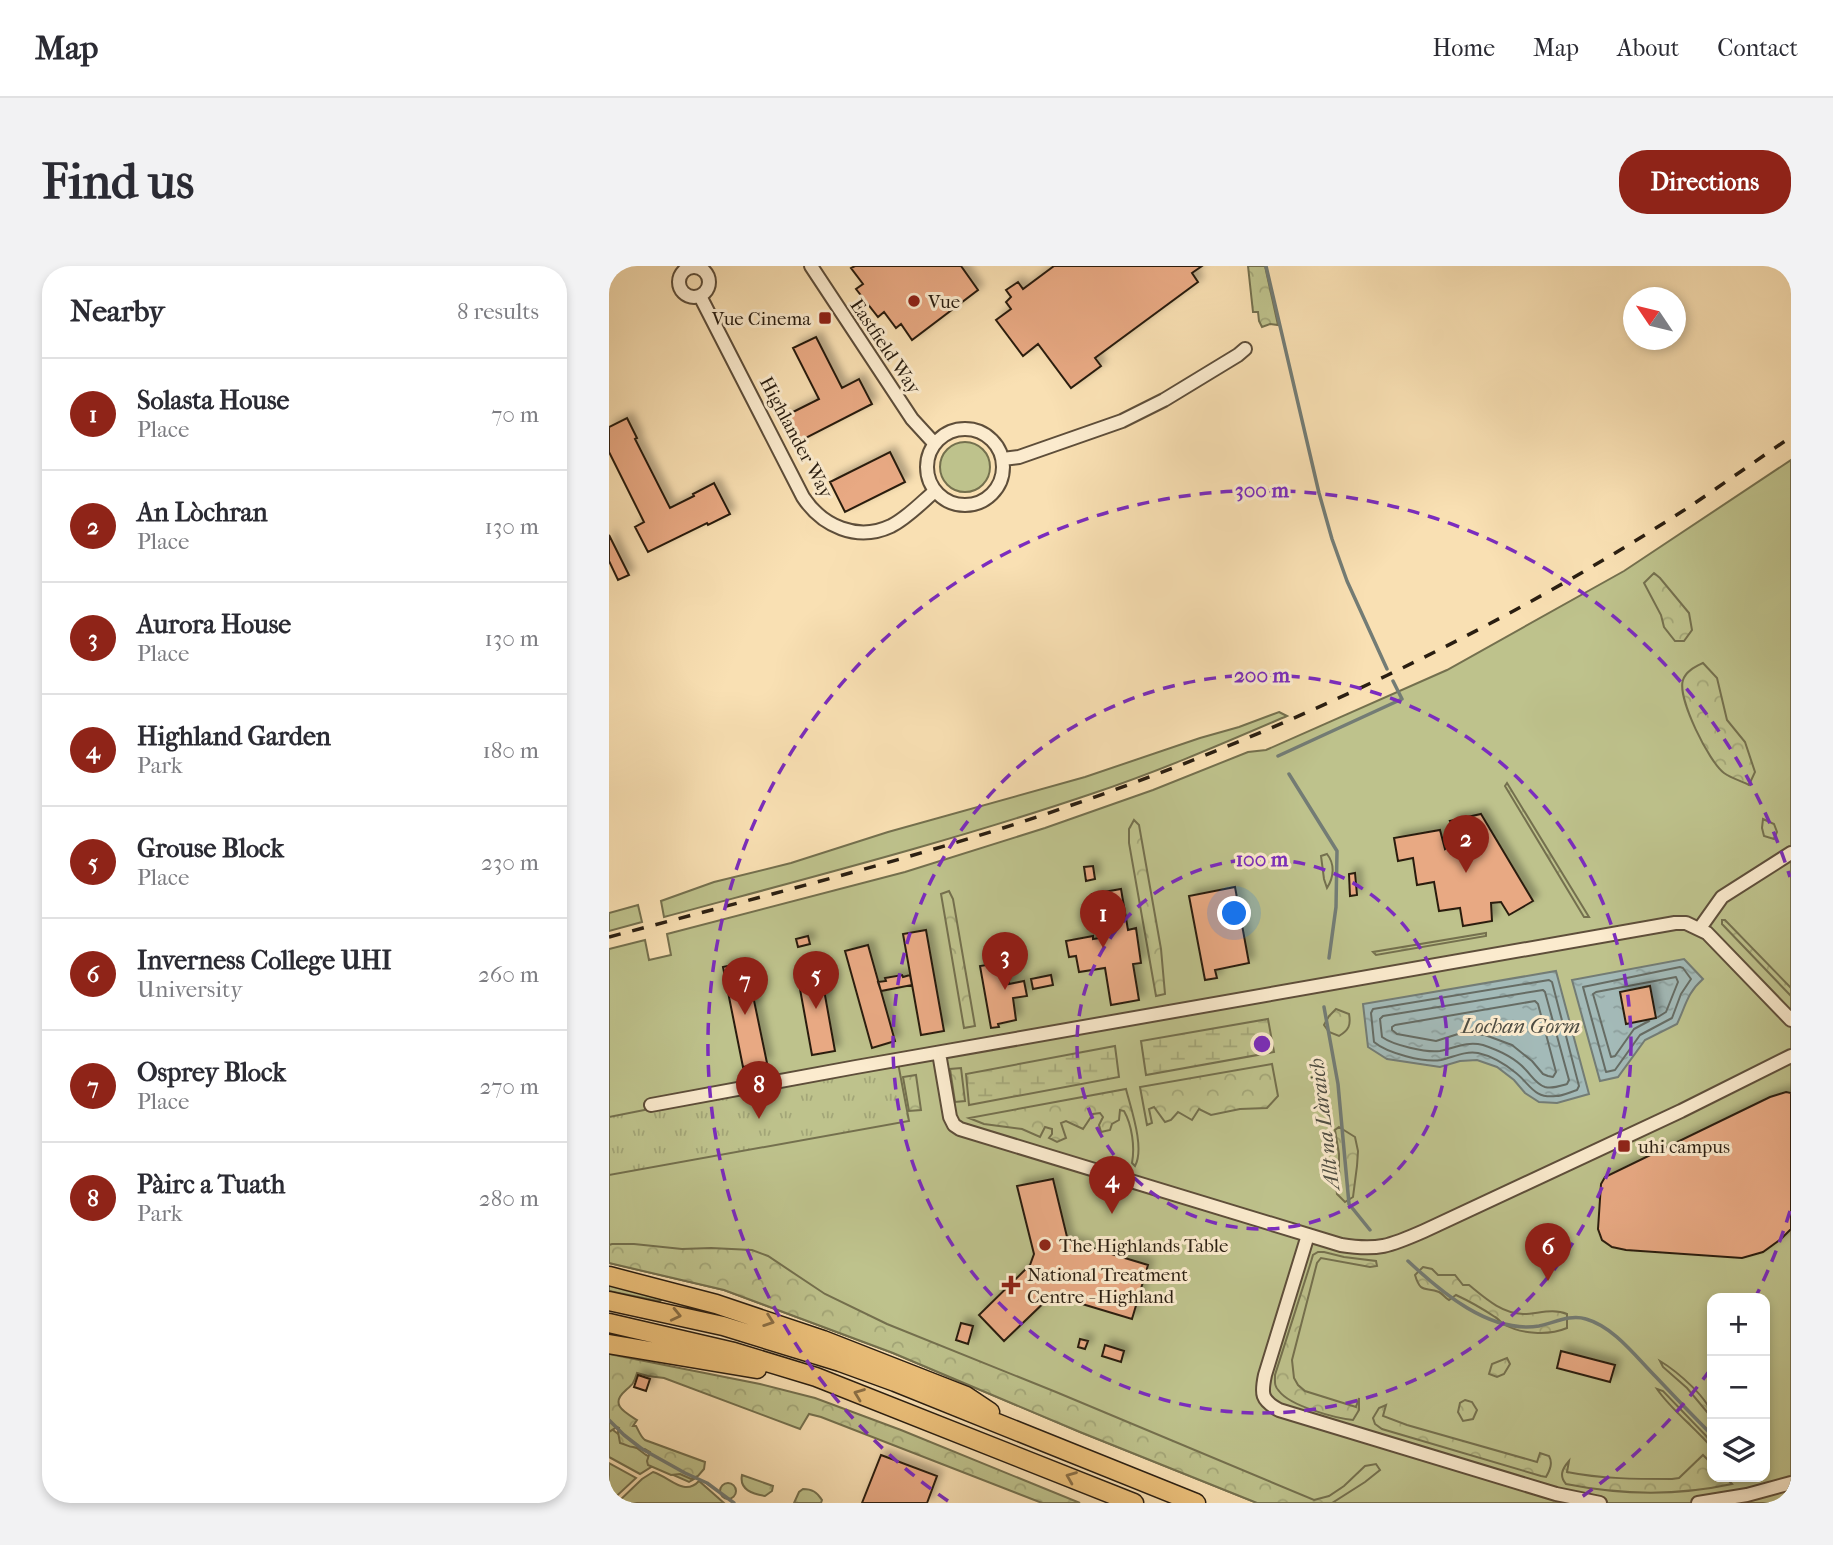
<!DOCTYPE html>
<meta charset="utf-8">
<style>
:root{--surface:#fff;--page:#f2f2f3;--text:#2b2b33;--muted:#7c7c81;--line:#e1e1e2;--accent:#8f2418}
body{margin:0;font-family:"IM FELL French Canon",serif;background:var(--page);color:var(--text)}
.controls{position:absolute;right:21px;bottom:21px;display:grid;overflow:hidden;border-radius:14px;box-shadow:0 4px 10px #0003}
.controls button{width:63px;height:63px;display:grid;place-items:center;padding:0;border:0;border-bottom:2px solid var(--line);background:var(--surface);color:var(--text);font:35px sans-serif}
.compass{position:absolute;left:1014px;top:21px;width:63px;height:63px;border-radius:50%;background:var(--surface);box-shadow:0 4px 10px #0003;rotate:305deg}
.you{position:absolute;left:626px;top:648px;width:24px;height:24px;margin:-18px;border:5px solid #fff;border-radius:50%;background:#1a73e8;box-shadow:0 0 0 10px #1a73e833}
.badge{display:grid;place-items:center;width:46px;height:46px;border-radius:50%;background:var(--accent);color:#fff;font-size:23px;font-weight:700}
.pin{position:absolute;translate:-50% -58px;filter:drop-shadow(0 2px 4px #0008)}
.pin::after{content:'';position:absolute;top:37px;width:24px;height:21px;background:inherit;clip-path:polygon(0 0,100% 0,50% 100%)}
.list{margin:0;padding:0;list-style:none}
h2{display:flex;justify-content:space-between;align-items:center;height:91px;margin:0;padding:0 28px;font-size:30px}
h2 small{font-size:23px;font-weight:400;color:var(--muted)}
.list li{display:grid;grid-template-columns:46px 1fr auto;gap:21px;align-items:center;box-sizing:border-box;height:112px;padding:0 28px;border-top:2px solid var(--line)}
.list b{display:block;font-size:26px;white-space:nowrap}
.list p{margin:0;font-size:23px;white-space:nowrap;color:var(--muted)}
.list em{font-size:23px;font-style:normal;color:var(--muted)}
.icon{flex:none;width:38px;height:38px;fill:none;stroke:currentColor;stroke-width:2;stroke-linecap:round;stroke-linejoin:round}
.map{position:relative;flex:none;width:1182px;height:1237px;overflow:hidden;border-radius:28px}
header{display:flex;align-items:center;gap:42px;box-sizing:border-box;height:98px;padding:0 35px;background:var(--surface);border-bottom:2px solid var(--line)}
header strong{font-size:33px}
nav{display:flex;gap:38px;margin-inline-start:auto;font-size:24px}
.intro{display:flex;align-items:center;justify-content:space-between;box-sizing:border-box;height:168px;padding:0 42px}
h1{margin:0;font-size:49px}
.button{padding:18px 32px;border-radius:28px;background:var(--accent);color:#fff;font-size:24px;font-weight:700}
main{display:flex;gap:42px;padding:0 42px}
aside{flex:1;background:var(--surface);border-radius:28px;box-shadow:0 4px 10px #0003}
.map>svg:first-child{display:block}
.grass{fill:#bec28c;stroke:#74704e;stroke-width:2;fill-rule:evenodd}
.forest{fill:url(#forest-crowns);stroke:#74704e;stroke-width:2}
.wetland{fill:url(#wetland-marsh);stroke:#74704e;stroke-width:2}
.park{fill:url(#park-tufts);stroke:#74704e;stroke-width:2}
.water{fill:url(#water-ripples);stroke:#737c75;stroke-width:2}
.lines{fill:none;stroke-linecap:round;stroke-linejoin:round}
.shore{stroke:#666c64;stroke-width:2}
.stream{stroke:#737c75;stroke-width:3.5}
.building{fill:#e8a983;stroke:#2a1e11;stroke-width:2;filter:url(#shadow)}
.minor-casing{stroke:#5e4e3a;stroke-width:16}
.highway-casing{stroke:#2a1e11;stroke-width:21}
.minor{stroke:#fbebce;stroke-width:12}
.highway{stroke:#ecc07a;stroke-width:18}
.rail{stroke:#2a1e11;stroke-width:3.5;stroke-dasharray:12 12;stroke-linecap:butt}
.oneway{stroke:#8b6f46}
.ring{fill:none;stroke:#7b2cbf;stroke-width:3.5;stroke-dasharray:12 9}
.poi-dot{fill:#8f2418;stroke:#fbebce;stroke-width:2.5}
.labels{text-anchor:middle;stroke-width:6;stroke-linejoin:round;paint-order:stroke}
.poi-label{font-size:19px;fill:#2a1e11;stroke:#fbebce;text-anchor:start}
.street-label{font-size:19px;fill:#2a1e11;stroke:#fbebce}
.water-label{font-size:21px;font-style:italic;fill:#4e4d43;stroke:#fbebce}
.centre{fill:#7b2cbf;stroke:#fbebce;stroke-width:3.5}
.ring-label{font-size:21px;text-anchor:middle;font-weight:bold;fill:#7b2cbf;stroke:#fbebce;stroke-width:6;stroke-linejoin:round;paint-order:stroke}
</style>
<header>
<strong>Map</strong>
<nav><a>Home</a><a>Map</a><a>About</a><a>Contact</a></nav>
</header>
<div class="intro"><h1>Find us</h1><a class="button">Directions</a></div>
<main>
<aside>
<h2>Nearby<small>8 results</small></h2>
<ul class="list">
<li><span class="badge">1</span><div><b>Solasta House</b><p>Place</p></div><em>70 m</em></li>
<li><span class="badge">2</span><div><b>An Lòchran</b><p>Place</p></div><em>130 m</em></li>
<li><span class="badge">3</span><div><b>Aurora House</b><p>Place</p></div><em>130 m</em></li>
<li><span class="badge">4</span><div><b>Highland Garden</b><p>Park</p></div><em>180 m</em></li>
<li><span class="badge">5</span><div><b>Grouse Block</b><p>Place</p></div><em>230 m</em></li>
<li><span class="badge">6</span><div><b>Inverness College UHI</b><p>University</p></div><em>260 m</em></li>
<li><span class="badge">7</span><div><b>Osprey Block</b><p>Place</p></div><em>270 m</em></li>
<li><span class="badge">8</span><div><b>Pàirc a Tuath</b><p>Park</p></div><em>280 m</em></li>
</ul>
</aside>
<div class="map">
<svg width="1182" height="1237" viewBox="0 0 1182 1237">
<defs>
<pattern id="forest-crowns" width="20" height="18" patternUnits="userSpaceOnUse" patternTransform="scale(1.75)"><rect width="20" height="18" fill="#bec28c"/><path d="M2 6a3 3 0 1 1 6 0M12 15a3 3 0 1 1 6 0" fill="none" stroke="#a3a678"/></pattern>
<pattern id="wetland-marsh" width="20" height="14" patternUnits="userSpaceOnUse" patternTransform="scale(1.75)"><rect width="20" height="14" fill="#bec28c"/><path d="M1 5h8M5 5V1M11 12h8M15 12V8" fill="none" stroke="#a3a678"/></pattern>
<pattern id="park-tufts" width="24" height="20" patternUnits="userSpaceOnUse" patternTransform="scale(1.75)"><rect width="24" height="20" fill="#bec28c"/><path d="M3 7l-1-3M5 7V3M7 7l1-3M15 17l-1-3M17 17v-4M19 17l1-3" fill="none" stroke="#a3a678"/></pattern>
<pattern id="water-ripples" width="26" height="14" patternUnits="userSpaceOnUse" patternTransform="scale(1.75)"><rect width="26" height="14" fill="#a3bab8"/><path d="M2 4q2-2 4 0t4 0M15 11q2-2 4 0t4 0" fill="none" stroke="#8c9f9d"/></pattern>
<filter id="shadow"><feDropShadow dx="5.5" dy="-5.5" stdDeviation="3.5" flood-color="#0004"/></filter>
</defs>
<rect width="100%" height="100%" fill="#f9e0b3"/>
<filter id="stains"><feTurbulence type="fractalNoise" baseFrequency=".00286" numOctaves="4"/><feColorMatrix values="0 0 0 0 .2 0 0 0 0 .09 0 0 0 0 .02 0 0 0 .5 -.17"/></filter>
<radialGradient id="worn" r=".72"><stop offset=".6" stop-color="#630" stop-opacity="0"/><stop offset="1" stop-color="#630" stop-opacity=".3"/></radialGradient>
<path class="grass" d="M331 201a25 25 0 1 1 50 0a25 25 0 1 1-50 0Z
M1182 194V1237H648L471 1166 284 1087 115 1024 0 997V683L36 674 40 694 62 689 58 668 296 606 436 562 544 524 639 486 657 484 838 404 1015 305ZM1103 1032H1156V1211H1103Z
M670 446 678 450C615 477 551 505 485 527 344 575 199 612 55 651L52 635 105 616 182 597 279 566 476 511 591 472 630 461Z
M29 639 33 656 0 665V647Z
M0 1015 54 1032 51 1035H49L0 1025Z
M0 1161 37 1189 85 1213 80 1216 44 1200 31 1208 0 1191Z
M0 1197 27 1212 0 1237Z
M44 1206C61 1211 75 1231 90 1215L115 1237H8L33 1213Z"/>
<path class="forest" d="M639 0H656L669 59 661 58 653 61 650 55 649 46H644Z
M1045 307 1051 312 1080 347 1083 364 1075 375H1066L1055 361 1052 349 1035 317Z
M1094 397 1108 412 1118 454 1136 476 1146 506 1140 519C1132 515 1122 512 1115 507 1100 496 1068 432 1074 414 1077 405 1086 401 1094 397Z
M898 517 980 651H975L896 520Z
M1154 553 1165 558 1168 566 1165 573 1155 570 1153 562Z
M525 554 530 559 552 683 556 728 547 730 520 577V563Z
M718 588C726 598 725 611 718 622L715 613 712 590Z
M340 625 344 633 366 760 355 762 332 628Z
M1113 654H1116L1182 722V730L1113 658Z
M877 667V670L767 689 764 686Z
M727 743 740 748C742 759 740 764 730 770L720 766 715 759 720 750Z
M663 798 669 830 658 842 631 843 602 849 590 843 583 854 569 846 562 854 556 856 545 841 540 843 543 857 538 859 531 821Z
M352 802 356 835 346 836 341 803Z
M307 809 312 844 300 845 294 811Z
M517 823C522 843 536 882 526 900L523 897C526 881 523 859 515 845L511 844 510 854 503 858 501 864 492 866 490 859 494 851 491 847 484 848 474 863 457 855 452 857 457 872 448 876 440 872 443 868V863L436 861 431 871 413 863 375 858 360 852Z
M730 861 746 871 749 885 748 900 744 931 736 936 728 928 727 919 730 906V888L726 864Z
M3 978H25L73 983 102 982 143 984 159 990 216 1028 278 1058 447 1126 705 1234 720 1230 735 1220 756 1200 767 1198 771 1204 756 1216 723 1237H648L471 1166 284 1087 115 1024 0 997V979Z
M709 986H715L735 991 767 995 768 1000 761 1001 712 992 708 997 683 1094 685 1112 689 1119 696 1125 747 1141 750 1132V1144L744 1154C726 1152 681 1140 670 1125 665 1120 666 1116 666 1109L701 999 704 989Z
M814 1001 823 1003 829 1009H846L854 1019H860C876 1032 892 1047 914 1048 928 1048 944 1042 958 1048V1062C939 1070 912 1068 894 1058 892 1056 888 1052 886 1051 874 1043 860 1035 847 1029L840 1034C836 1032 834 1028 830 1026 817 1020 812 1029 806 1009Z
M0 1088 151 1118 206 1132 292 1164 471 1237H433L212 1151 200 1148 191 1163 55 1112 39 1110 28 1107C27 1110 26 1114 24 1117 24 1118 17 1124 16 1125 0 1139 17 1147 28 1154L24 1160H27C30 1165 31 1170 36 1174L96 1196 95 1203 89 1210 82 1213 71 1208 62 1209 39 1199 38 1195 41 1186C34 1181 31 1183 24 1181 20 1181 16 1178 11 1177L9 1166 10 1162 8 1161 0 1166Z
M898 1092 901 1098 895 1108 888 1111 880 1108 883 1098Z
M1051 1095C1066 1104 1103 1134 1103 1152L1078 1122 1054 1101Z
M1048 1123 1054 1125 1103 1176V1182C1086 1161 1063 1145 1048 1123Z
M856 1134 863 1136 868 1144 864 1153 854 1155 849 1146 851 1137Z
M777 1139 774 1150 798 1159 928 1196 931 1187 940 1190C944 1197 941 1204 937 1211L932 1210 773 1163 766 1158 764 1152 770 1142Z
M1094 1189 1103 1198V1211H1116L1123 1218C1068 1230 1012 1229 957 1218 950 1210 953 1203 960 1195L958 1206C993 1213 1028 1213 1063 1213L1070 1212Z
M133 1209 164 1220 163 1225 156 1230C144 1228 130 1224 133 1209Z
M111 1225a8 8 0 1 1 16 0a8 8 0 1 1-16 0Z
M194 1223C203 1223 208 1226 213 1234L212 1237H185L190 1226Z"/>
<path class="wetland" d="M659 753 665 786 537 809 532 775Z
M506 780 510 811 360 839 357 808Z"/>
<path class="park" d="M289 797 300 855 0 909V851L141 823Z"/>
<path class="water" d="M1075 693 1094 713C1078 727 1077 739 1068 758L1036 774 1009 811 991 815 963 714Z
M947 705 980 828 948 837 930 836 916 827 905 814 888 801 868 794 851 795 831 801 778 793 759 781 754 738Z"/>
<g class="lines">
<path class="shore" d="M1071 701 1074 702 1082 713 1072 728 1063 752 1031 769 1006 804 997 806 974 721Z
M940 714 943 716 970 820 968 824C961 826 954 830 947 830 925 833 921 818 907 807 896 798 883 790 869 787 855 785 845 791 832 794 815 797 778 787 765 776L762 747 764 743Z
M934 724 936 726 960 814 958 818C951 820 944 823 936 821 927 818 923 810 916 803 905 791 889 784 874 779 857 775 846 782 831 785 817 787 784 779 773 771L771 753 774 750Z
M926 735 929 738 947 806 944 811 939 810 934 808 923 795 903 779 876 769 849 768 827 775 788 768 783 764V761L786 759Z
M1040 755 1025 763 1006 790 1002 791 984 728 987 726 1067 711 1069 716 1057 746 1049 751"/>
<path class="stream" d="M657 0 710 227 723 273 738 315 778 403
M669 490 793 433 784 415
M680 508 728 585 727 641 720 692
M715 741 729 818 740 938 761 964
M799 995C832 1026 881 1068 930 1060 945 1057 961 1048 977 1053 1005 1061 1027 1091 1047 1111 1065 1130 1084 1150 1103 1169
M0 1154 15 1169 33 1183 76 1207 98 1217 125 1237"/>
</g>
<path class="building" d="M246 0H352L369 24 303 74 292 58 287 62 275 46 269 51 247 23 254 18 242 2Z
M445 0H593L583 7 589 16 486 92 492 100 462 122 429 78 414 90 387 54 402 43 397 36 402 31 397 24 409 16 414 23Z
M207 71 233 122 250 113 263 138 189 176 176 150 210 133 184 82Z
M18 152 28 172 26 173 61 242 85 230 84 228 105 217 121 248 99 259 98 257 39 286 26 261 35 256 0 186V161Z
M281 186 296 216 236 246 221 216Z
M0 269 20 309 9 314 0 295Z
M872 548 924 635 900 649 892 636 882 637 883 655 854 660 851 642 830 645 825 616 808 619 804 592 789 595 785 572 831 564 836 583 851 572 841 555Z
M484 600 486 613 477 615 475 601Z
M746 607 748 629 741 630 740 608Z
M626 621 640 697 606 704 608 712 596 714 580 630Z
M512 623 519 664 527 662 532 697 524 698 530 734 502 739 496 702 470 706 467 690 460 691 457 675 484 670V673L491 672 483 628Z
M317 664 335 765 312 769 294 668Z
M199 670 201 678 189 681 187 673Z
M259 679 286 775 263 782 236 685Z
M137 696 158 797 134 801 114 701Z
M210 696 226 785 203 789 187 701Z
M397 696 400 718 415 715 418 730 404 732 407 754 389 758 390 761 382 762 371 700Z
M293 709 294 711 301 709 303 719 272 725 269 716 277 715 276 712Z
M442 709 444 719 424 723 422 713Z
M1041 720 1047 752 1017 758 1011 726Z
M1177 826 1182 827V963L1172 973 1154 986 1133 992 1017 984 1003 981 993 974 989 963 992 918 996 911 1161 831Z
M444 913 459 975 539 999 523 1053 443 1029 395 1075 370 1049 421 999 425 988 408 920Z
M352 1057 364 1060 359 1078 347 1074Z
M471 1073 479 1075 476 1083 469 1081Z
M496 1079 515 1085 512 1096 493 1090Z
M952 1085 1006 1099 1001 1116 948 1102Z
M29 1109 41 1113 37 1125 25 1121Z
M272 1189 328 1210 318 1237H253Z"/>
<g class="lines">
<defs>
<path id="minor" d="M202 0 303 153 325 177
M70 16a15 15 0 1 1 30 0a15 15 0 1 1-30 0Z
M91 30 194 231C213 260 248 276 282 260 298 252 312 237 326 225
M318 201a38 38 0 1 1 76 0a38 38 0 1 1-76 0Z
M394 193 410 191 513 155 555 134 629 89 636 83
M1091 662 1113 631 1182 587
M330 787 341 851 345 859 351 863 732 979C769 985 781 980 815 965L1072 845 1182 790
M42 839 247 801 1066 657H1077L1098 667 1182 754
M699 969 656 1109C652 1128 652 1134 670 1144L947 1228 991 1237
M1089 1237 1138 1229 1182 1217"/>
<path id="highway" d="M0 1010 107 1038 214 1074 357 1130 381 1146
M0 1035 114 1060 231 1096 286 1116 587 1237
M0 1057 125 1086 207 1111 525 1237
M0 1078 148 1103"/>
</defs>
<use href="#minor" class="minor-casing"/>
<use href="#highway" class="highway-casing"/>
<use href="#minor" class="minor"/>
<use href="#highway" class="highway"/>
<path class="rail" d="M0 671C161 628 323 589 480 533 687 460 896 360 1080 241 1114 218 1148 194 1182 171"/>
</g>
<defs><path id="oneway-chevron" d="M-2-3.5L2.5 0L-2 3.5" fill="none" stroke-width="1.6" stroke-linecap="round" stroke-linejoin="round" transform="scale(1.75)"/></defs>
<g class="oneway">
<use href="#oneway-chevron" transform="translate(67 1049) rotate(13)"/>
<use href="#oneway-chevron" transform="translate(160 1055) rotate(19)"/>
<use href="#oneway-chevron" transform="translate(250 1128) rotate(-159)"/>
<use href="#oneway-chevron" transform="translate(462 1211) rotate(-158)"/>
</g>
<g class="ring">
<circle cx="653" cy="778" r="185"/>
<circle cx="653" cy="778" r="369"/>
<path d="M1181 945A554 554 0 0 1 1147 1030M1101 1104A554 554 0 0 1 967 1235M339 1235A554 554 0 1 1 1181 611"/>
</g>
<g class="poi-dot">
<circle cx="305" cy="35" r="7"/>
<rect x="209" y="45" width="14" height="14" rx="3.5"/>
<rect x="1008" y="873" width="14" height="14" rx="3.5"/>
<circle cx="436" cy="979" r="7"/>
<path d="M398.5 1008.5h7v7h7v7h-7v7h-7v-7h-7v-7h7z"/>
</g>
<g class="labels">
<g class="poi-label">
<text x="319" y="42">Vue</text>
<text x="202" y="59" text-anchor="end">Vue Cinema</text>
<text x="1029" y="887">uhi campus</text>
<text x="450" y="986">The Highlands Table</text>
<text x="418" y="1015">National Treatment<tspan x="418" dy="22">Centre - Highland</tspan></text>
</g>
<g class="street-label">
<text transform="translate(277 80) rotate(56)" y="7">Eastfield Way</text>
<text transform="translate(188 171) rotate(62)" y="7">Highlander Way</text>
</g>
<g class="water-label">
<text x="912" y="767">Lochan Gorm</text>
<text transform="translate(715 858) rotate(-97)" y="7">Allt na Làraich</text>
</g>
</g>
<circle cx="653" cy="778" r="10" class="centre"/>
<g class="ring-label">
<text x="653" y="231">300 m</text>
<text x="653" y="416">200 m</text>
<text x="653" y="600">100 m</text>
</g>
<rect width="100%" height="100%" filter="url(#stains)"/>
<rect width="100%" height="100%" fill="url(#worn)"/>
</svg>
<div class="controls">
<button>+</button>
<button>−</button>
<button><svg class="icon" aria-label="layers" viewBox="0 0 24 24"><path d="M12 4l9 5-9 5-9-5zM3 14l9 5 9-5"/></svg></button>
</div>
<svg class="compass" viewBox="-18 -18 36 36"><path d="M0-13l5 13h-10z" fill="#e53935"/><path d="M0 13l5-13h-10z" fill="#7c7c81"/></svg>
<div class="you"></div>
<div class="pin badge" style="left:494px;top:682px">1</div>
<div class="pin badge" style="left:857px;top:607px">2</div>
<div class="pin badge" style="left:396px;top:724px">3</div>
<div class="pin badge" style="left:503px;top:948px">4</div>
<div class="pin badge" style="left:207px;top:743px">5</div>
<div class="pin badge" style="left:939px;top:1015px">6</div>
<div class="pin badge" style="left:136px;top:749px">7</div>
<div class="pin badge" style="left:150px;top:853px">8</div>
</div>
</main>
